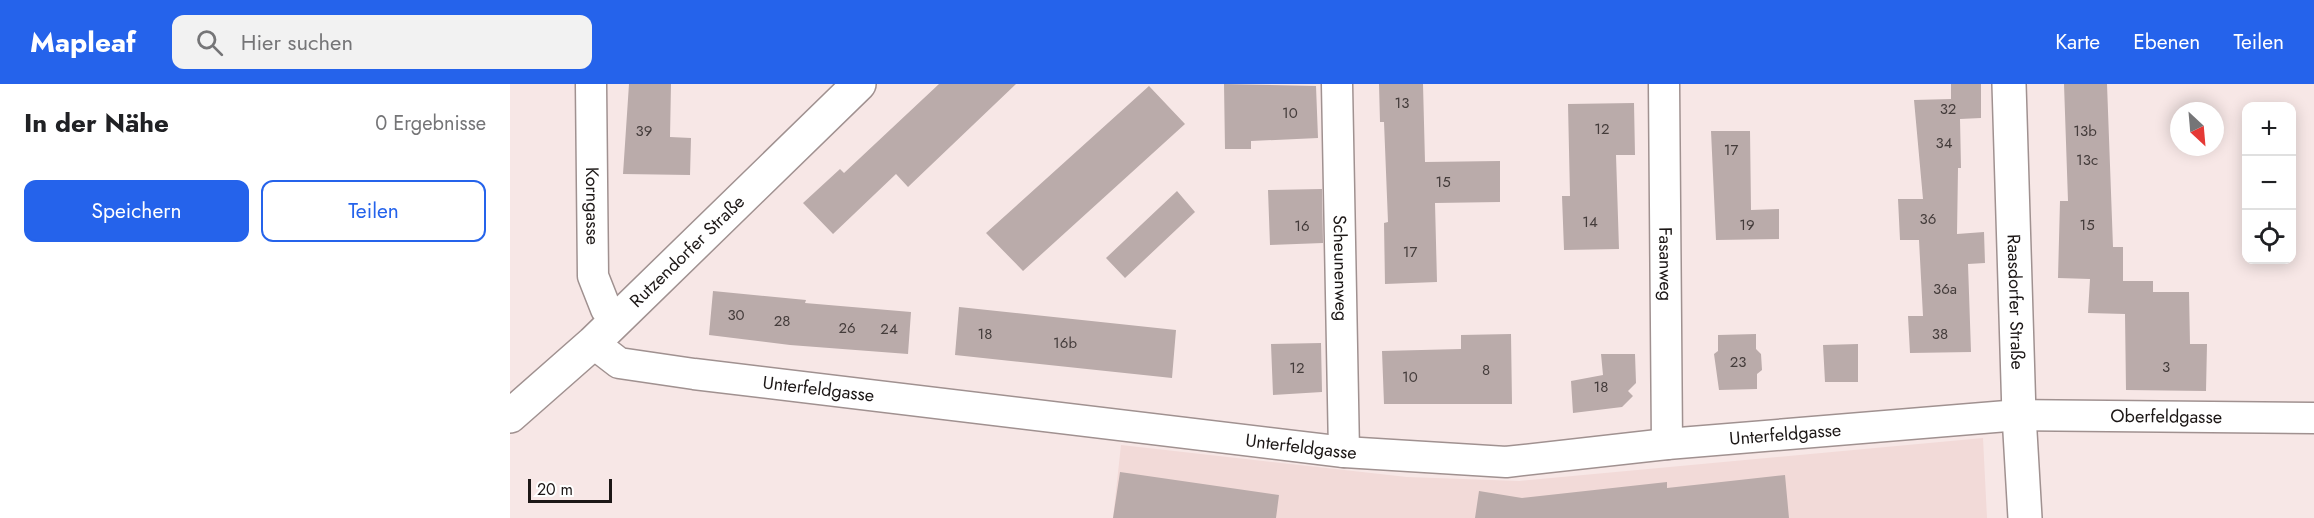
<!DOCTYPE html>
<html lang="de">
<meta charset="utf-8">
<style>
:root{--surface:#fff;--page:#f2f2f2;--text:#202124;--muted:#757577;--line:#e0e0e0;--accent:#2563eb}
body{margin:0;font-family:Jost,sans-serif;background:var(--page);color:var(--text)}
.controls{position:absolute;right:18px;top:18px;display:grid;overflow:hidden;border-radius:12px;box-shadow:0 3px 15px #0003}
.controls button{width:54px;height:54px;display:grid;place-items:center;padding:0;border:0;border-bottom:2px solid var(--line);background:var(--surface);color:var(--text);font:30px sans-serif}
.compass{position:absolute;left:1660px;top:18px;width:54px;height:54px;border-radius:50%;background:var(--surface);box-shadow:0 3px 15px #0003;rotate:154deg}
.scale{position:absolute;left:18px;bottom:15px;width:84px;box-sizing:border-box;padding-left:6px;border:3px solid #1c1716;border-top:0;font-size:16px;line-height:21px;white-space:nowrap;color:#1c1716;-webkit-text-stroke:4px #fff;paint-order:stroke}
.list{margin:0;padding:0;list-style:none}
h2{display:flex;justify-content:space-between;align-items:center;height:78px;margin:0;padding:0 24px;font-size:26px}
h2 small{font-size:20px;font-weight:400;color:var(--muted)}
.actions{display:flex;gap:12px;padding:18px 24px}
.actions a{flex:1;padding:14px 0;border:2px solid var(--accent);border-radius:12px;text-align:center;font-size:21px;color:var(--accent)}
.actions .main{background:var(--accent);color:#fff}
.icon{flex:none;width:33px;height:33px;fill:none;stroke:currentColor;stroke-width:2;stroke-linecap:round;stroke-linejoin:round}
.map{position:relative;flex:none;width:1804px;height:434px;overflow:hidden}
header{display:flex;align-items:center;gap:36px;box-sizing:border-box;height:84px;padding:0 30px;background:var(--accent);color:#fff}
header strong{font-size:28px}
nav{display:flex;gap:33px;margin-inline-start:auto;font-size:21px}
.search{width:420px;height:54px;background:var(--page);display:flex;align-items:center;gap:15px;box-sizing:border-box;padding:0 21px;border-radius:12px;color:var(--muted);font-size:22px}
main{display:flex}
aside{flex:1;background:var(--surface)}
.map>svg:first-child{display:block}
.built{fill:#f2dad8}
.building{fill:#baabaa}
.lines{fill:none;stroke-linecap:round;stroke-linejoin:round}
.street-casing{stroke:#a09190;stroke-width:33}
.secondary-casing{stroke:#a09190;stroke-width:36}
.street{stroke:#fff;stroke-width:30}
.secondary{stroke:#fff;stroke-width:33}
.labels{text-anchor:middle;stroke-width:5;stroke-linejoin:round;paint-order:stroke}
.number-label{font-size:15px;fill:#443c3b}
.street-label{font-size:18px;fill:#1c1716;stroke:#fff}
</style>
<header>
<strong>Mapleaf</strong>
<div class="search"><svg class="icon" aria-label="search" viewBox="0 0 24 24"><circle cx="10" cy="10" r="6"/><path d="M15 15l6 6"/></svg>Hier suchen</div>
<nav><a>Karte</a><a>Ebenen</a><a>Teilen</a></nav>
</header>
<main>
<aside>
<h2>In der Nähe<small>0 Ergebnisse</small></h2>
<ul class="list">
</ul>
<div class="actions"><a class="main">Speichern</a><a>Teilen</a></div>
</aside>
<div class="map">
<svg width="1804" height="434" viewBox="0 0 1804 434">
<rect width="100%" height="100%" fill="#f7e7e6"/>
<path class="built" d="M1473 354 1477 434H603L611 361 897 393 1009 397Z"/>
<path class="building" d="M119 0H161L160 53 181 54 180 91 113 90Z
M429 0H506L398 103 386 90 323 150 293 119 330 85 334 89Z
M714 0 806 2 808 54 741 57V65H715Z
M869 0H913L915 78 990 77V118L925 119 927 198 875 200 874 139 878 138 874 38H870Z
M1441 0H1471V34L1450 35 1451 84H1448L1447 150 1474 148 1475 179 1458 180 1461 268 1400 269 1398 232H1413L1409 156H1390L1388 115H1413L1404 16 1441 15Z
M1554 0H1597L1603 163H1613V197H1643V208H1679L1680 260H1697L1696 307 1616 306 1615 230 1578 229 1580 195 1548 194 1550 117H1558Z
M639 2 675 40 513 187 476 149Z
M1124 19 1125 71H1106L1109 165 1054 166 1052 112H1060L1058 20Z
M1201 47H1240L1241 126 1269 125V155L1206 156Z
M812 105 813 159 760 161 758 106Z
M667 107 685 128 615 194 596 174Z
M203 207 296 216 295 219 401 228 398 270 280 261 199 251Z
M449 223 666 246 662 294 445 271Z
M1001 250 1002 320H874L872 267 951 265V251Z
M1246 250V265L1251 270 1252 286 1247 290V305L1209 306 1204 270 1208 267V251Z
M811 259 812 308 763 311 761 260Z
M1348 260V298H1315L1313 261Z
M1091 270H1125L1126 299 1118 307 1123 312 1112 323 1063 329 1061 297 1093 291Z
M610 388 769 411 766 434H603Z
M1275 391 1279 434H965L969 407 1012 414 1157 398V404Z"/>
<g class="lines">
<defs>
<g id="street">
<path id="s1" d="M81 0 83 192 96 225 106 236"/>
<path id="s2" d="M827 0 834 368"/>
<path id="s3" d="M1154 0 1157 360"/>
<path id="s4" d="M83 259 109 279 184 290 834 368 996 378 1157 360 1509 331 1804 334"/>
</g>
<g id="secondary">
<path id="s5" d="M1499 0 1509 331 1515 434"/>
<path id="s6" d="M0 332 83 259 349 0"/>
</g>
</defs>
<use href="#street" class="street-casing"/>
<use href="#secondary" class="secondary-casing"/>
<use href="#street" class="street"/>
<use href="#secondary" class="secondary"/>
</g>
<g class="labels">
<g class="number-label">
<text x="892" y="24">13</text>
<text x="1438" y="30">32</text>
<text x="780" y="34">10</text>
<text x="1092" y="50">12</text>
<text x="134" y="52">39</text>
<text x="1575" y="52">13b</text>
<text x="1434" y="64">34</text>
<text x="1221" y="71">17</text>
<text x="1577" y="81">13c</text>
<text x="933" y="103">15</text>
<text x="1418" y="140">36</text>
<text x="1080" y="143">14</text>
<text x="1237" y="146">19</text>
<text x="1577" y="146">15</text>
<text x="792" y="147">16</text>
<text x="900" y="173">17</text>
<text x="1435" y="210">36a</text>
<text x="226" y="236">30</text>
<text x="272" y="242">28</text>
<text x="337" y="249">26</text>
<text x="379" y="250">24</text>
<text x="475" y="255">18</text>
<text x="1430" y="255">38</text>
<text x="555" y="264">16b</text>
<text x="1228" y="283">23</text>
<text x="1656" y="288">3</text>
<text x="787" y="289">12</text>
<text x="976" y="291">8</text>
<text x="900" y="298">10</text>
<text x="1091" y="308">18</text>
</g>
<g class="street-label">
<text dy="6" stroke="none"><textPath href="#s1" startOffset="122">Korngasse</textPath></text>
<text dy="6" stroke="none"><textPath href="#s6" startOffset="242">Rutzendorfer Straße</textPath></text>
<text dy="6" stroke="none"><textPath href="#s3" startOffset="180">Fasanweg</textPath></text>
<text dy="6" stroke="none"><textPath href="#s2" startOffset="184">Scheunenweg</textPath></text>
<text dy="6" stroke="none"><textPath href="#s5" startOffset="218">Raasdorfer Straße</textPath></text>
<text dy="6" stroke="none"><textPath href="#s4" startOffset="234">Unterfeldgasse</textPath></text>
<text dy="6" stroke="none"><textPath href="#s4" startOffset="1588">Oberfeldgasse</textPath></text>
<text dy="6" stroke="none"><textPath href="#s4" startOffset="1206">Unterfeldgasse</textPath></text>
<text dy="6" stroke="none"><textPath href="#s4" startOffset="720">Unterfeldgasse</textPath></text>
</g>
</g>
</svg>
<div class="controls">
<button>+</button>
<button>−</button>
<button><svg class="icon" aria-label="locate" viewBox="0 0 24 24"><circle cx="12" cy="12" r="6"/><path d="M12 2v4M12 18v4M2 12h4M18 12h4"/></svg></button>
</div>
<svg class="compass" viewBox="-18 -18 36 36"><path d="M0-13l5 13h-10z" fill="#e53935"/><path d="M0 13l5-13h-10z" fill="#757577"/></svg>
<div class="scale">20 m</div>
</div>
</main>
